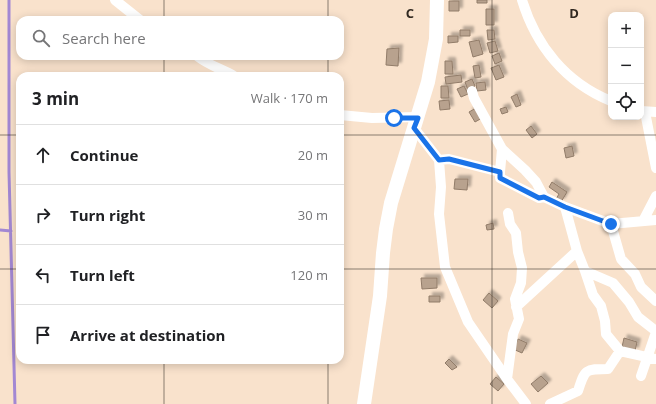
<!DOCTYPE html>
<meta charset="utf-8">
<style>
:root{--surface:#fff;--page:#f6f6f6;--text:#202124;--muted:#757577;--line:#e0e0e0}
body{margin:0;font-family:"Open Sans",sans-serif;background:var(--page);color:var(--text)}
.controls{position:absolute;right:12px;top:12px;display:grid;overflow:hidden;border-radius:8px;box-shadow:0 2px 10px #0003}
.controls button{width:36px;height:36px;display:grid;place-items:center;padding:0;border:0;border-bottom:1px solid var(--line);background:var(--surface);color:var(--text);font:20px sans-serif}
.stop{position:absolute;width:12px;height:12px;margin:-9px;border:3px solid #1a73e8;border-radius:50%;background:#fff}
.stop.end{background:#1a73e8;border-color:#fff;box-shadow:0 1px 4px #0008}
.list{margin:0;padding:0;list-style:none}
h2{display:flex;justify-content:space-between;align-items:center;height:52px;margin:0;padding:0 16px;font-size:17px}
h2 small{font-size:13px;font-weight:400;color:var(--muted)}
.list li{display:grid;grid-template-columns:26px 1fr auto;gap:12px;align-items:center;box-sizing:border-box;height:60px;padding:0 16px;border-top:1px solid var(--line)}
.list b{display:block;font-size:15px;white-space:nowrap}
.list em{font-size:13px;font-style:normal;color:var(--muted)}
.icon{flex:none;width:22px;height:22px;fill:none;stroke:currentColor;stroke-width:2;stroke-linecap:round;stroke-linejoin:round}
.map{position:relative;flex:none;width:656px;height:404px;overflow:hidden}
.search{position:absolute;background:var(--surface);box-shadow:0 2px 10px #0003;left:16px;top:16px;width:328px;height:44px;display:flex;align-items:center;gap:10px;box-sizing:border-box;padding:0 14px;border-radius:12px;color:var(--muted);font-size:15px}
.panel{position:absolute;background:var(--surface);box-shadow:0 2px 10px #0003;left:16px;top:72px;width:328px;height:292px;border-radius:12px}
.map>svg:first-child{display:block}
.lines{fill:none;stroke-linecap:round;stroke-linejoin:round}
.stream{stroke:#a388d3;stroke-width:3}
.building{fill:#b8a28e;stroke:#917c69;filter:url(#shadow)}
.street{stroke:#fff;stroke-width:10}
.secondary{stroke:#fff;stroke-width:14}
.route{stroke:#1a73e8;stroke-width:5}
.grid{fill:none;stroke:#322921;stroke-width:1;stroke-opacity:0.55}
.grid-label{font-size:13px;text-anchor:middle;font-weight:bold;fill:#322921;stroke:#f9e2cc;stroke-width:3.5;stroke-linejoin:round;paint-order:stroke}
</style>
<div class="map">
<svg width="656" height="404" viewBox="0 0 656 404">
<defs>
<filter id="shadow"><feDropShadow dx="3.5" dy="-3.5" stdDeviation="1" flood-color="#0004"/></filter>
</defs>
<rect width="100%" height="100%" fill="#f9e2cc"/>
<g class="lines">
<path class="stream" d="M9 0V172L15 404
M0 230 11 231"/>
</g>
<path class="building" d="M477 0H487V3H477Z
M449 1H459V11H449Z
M486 9H494V25H486Z
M460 30H470V36H460Z
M487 30H494L495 39 488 40Z
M448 36H458V42L448 43Z
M479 40 483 54 473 57 469 42Z
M495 41 498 51 490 53 487 43Z
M399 48 398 66 386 65 387 49Z
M499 53 502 61 495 64 492 56Z
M445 61H452L453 74H445Z
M479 65 481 77 475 78 473 66Z
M499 65 504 77 496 80 491 68Z
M461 75 462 82 446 84 445 77Z
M472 79 475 86 468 90 465 82Z
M485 82 486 90 477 91 476 83Z
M441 86H448L449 98H441Z
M464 86 468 94 461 97 457 89Z
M517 94 521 105 516 107 511 97Z
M449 100 450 109 440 110 439 101Z
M506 107 508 112 502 114 500 109Z
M476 108 482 118 475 122 469 112Z
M531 126 537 134 532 138 526 130Z
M572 146 574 156 566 158 564 148Z
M455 179H468L467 190 454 189Z
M552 182 567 192 561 202 556 199 559 194 549 187Z
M493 223 494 229 487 230 486 225Z
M421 278H437V288L422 289Z
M489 293 498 301 492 308 483 300Z
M429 296H440V302H429Z
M624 338 637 342 635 351 622 347Z
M518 339 527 343 522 353 513 349Z
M449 359 457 367 452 370 445 363Z
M541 376 548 383 538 392 531 384Z
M496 377 504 384 498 391 490 384Z"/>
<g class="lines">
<path class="street" d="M115 0 140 20
M522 0C536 46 566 83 611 101
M197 56C208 65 222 69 234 76
M472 91 474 98 502 149 500 172
M641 111 656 112
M645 112 656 168
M340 115 372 118 418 117
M414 128 439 160 449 159 500 172V178L539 198 544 197 565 207 611 224 656 220
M502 149 525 170 536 182 544 197
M439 160 441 187 439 214 445 267 468 322 507 379 526 404
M565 207 577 251 585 271 593 295 601 306 605 321 606 334 620 351 656 359
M643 221 656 196
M611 224 621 259 635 274 641 287 656 301
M585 271 613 283 629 302 638 317 656 331
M516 307 577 251
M641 376 656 332
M507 379 513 334 519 319 515 299 521 283 522 268 518 252 516 233 510 224 508 213
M550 404 578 391C585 369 585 369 608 369L620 351"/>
<path class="secondary" d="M364 404 380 296 383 253 386 229 391 203 428 82 436 39 437 0"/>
</g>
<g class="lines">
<path class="route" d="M394 118H418L414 128 439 160 449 159 500 172V178L539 198 544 197 565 207 611 224"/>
</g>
<path class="grid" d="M164 0V20M328 0V20M492 0V404M164 56V76M328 56V76M0 135H20M340 135H656M0 269H20M340 269H656M164 360V404M328 360V404"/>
<g class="grid-label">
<text x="410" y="18">C</text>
<text x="574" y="18">D</text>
</g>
</svg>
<div class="controls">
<button>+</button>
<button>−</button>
<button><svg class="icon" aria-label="locate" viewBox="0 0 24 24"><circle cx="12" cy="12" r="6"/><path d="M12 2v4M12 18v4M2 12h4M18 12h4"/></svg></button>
</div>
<div class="stop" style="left:394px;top:118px"></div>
<div class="stop end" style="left:611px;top:224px"></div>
<div class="search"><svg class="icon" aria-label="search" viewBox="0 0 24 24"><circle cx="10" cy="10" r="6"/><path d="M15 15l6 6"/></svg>Search here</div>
<section class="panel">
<h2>3 min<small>Walk · 170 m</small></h2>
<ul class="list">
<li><svg class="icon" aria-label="ahead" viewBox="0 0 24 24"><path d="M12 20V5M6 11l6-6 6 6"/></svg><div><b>Continue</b></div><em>20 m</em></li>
<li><svg class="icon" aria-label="right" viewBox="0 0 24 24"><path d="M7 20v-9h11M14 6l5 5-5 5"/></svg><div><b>Turn right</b></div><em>30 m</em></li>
<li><svg class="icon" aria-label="left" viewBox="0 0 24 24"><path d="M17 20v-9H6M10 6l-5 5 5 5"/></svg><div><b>Turn left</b></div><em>120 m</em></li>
<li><svg class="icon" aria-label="arrive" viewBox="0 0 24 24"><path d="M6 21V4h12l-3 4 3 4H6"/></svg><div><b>Arrive at destination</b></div></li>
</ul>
</section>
</div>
